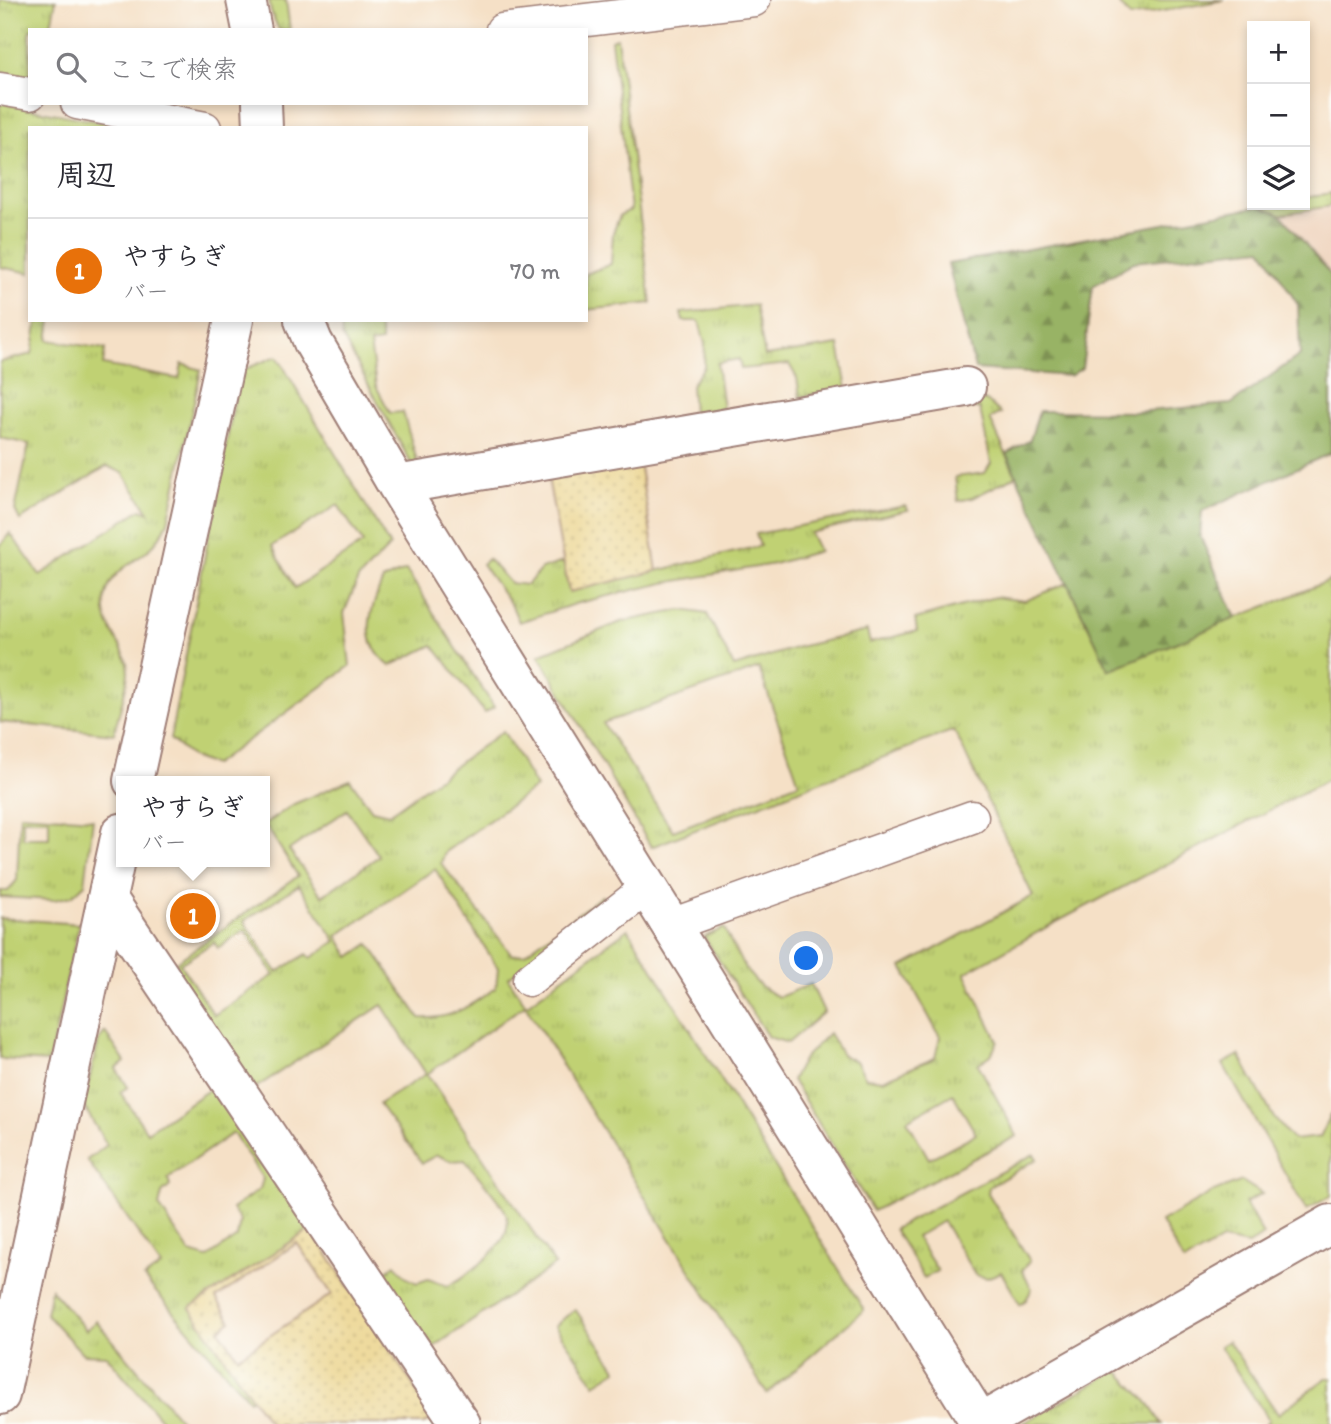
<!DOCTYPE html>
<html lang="ja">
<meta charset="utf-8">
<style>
:root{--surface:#fff;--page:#f2f2f3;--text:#2b2b33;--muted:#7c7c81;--line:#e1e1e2;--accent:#ea580c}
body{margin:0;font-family:Itim,"Klee One",sans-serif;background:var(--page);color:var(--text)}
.controls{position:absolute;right:21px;top:21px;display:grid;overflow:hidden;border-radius:0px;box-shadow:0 4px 10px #0003}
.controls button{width:63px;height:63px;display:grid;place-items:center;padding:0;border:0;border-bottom:2px solid var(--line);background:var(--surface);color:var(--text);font:35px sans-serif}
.you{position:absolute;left:807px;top:959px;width:24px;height:24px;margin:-18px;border:5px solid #fff;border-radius:50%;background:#1a73e8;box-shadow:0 0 0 10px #1a73e833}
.badge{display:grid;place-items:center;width:46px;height:46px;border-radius:50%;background:var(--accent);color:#fff;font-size:23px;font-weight:700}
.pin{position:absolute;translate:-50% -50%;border:4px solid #fff;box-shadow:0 2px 7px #0006}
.popup{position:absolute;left:116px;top:776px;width:154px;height:91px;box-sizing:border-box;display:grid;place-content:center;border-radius:0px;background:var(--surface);filter:drop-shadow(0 2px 5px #0005);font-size:23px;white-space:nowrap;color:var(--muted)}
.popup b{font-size:26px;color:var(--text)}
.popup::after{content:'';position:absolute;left:50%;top:100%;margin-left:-14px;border:14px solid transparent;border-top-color:var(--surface)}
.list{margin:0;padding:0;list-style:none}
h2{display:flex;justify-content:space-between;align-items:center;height:91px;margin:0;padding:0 28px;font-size:30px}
h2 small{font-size:23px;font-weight:400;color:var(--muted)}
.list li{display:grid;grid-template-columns:46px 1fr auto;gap:21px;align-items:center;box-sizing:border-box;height:105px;padding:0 28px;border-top:2px solid var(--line)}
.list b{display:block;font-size:26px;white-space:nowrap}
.list p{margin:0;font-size:23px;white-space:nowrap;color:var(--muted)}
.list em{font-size:23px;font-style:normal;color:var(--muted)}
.icon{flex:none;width:38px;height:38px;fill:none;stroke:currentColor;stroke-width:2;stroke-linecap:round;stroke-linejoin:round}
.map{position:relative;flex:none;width:1331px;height:1424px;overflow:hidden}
.search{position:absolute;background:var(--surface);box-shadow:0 4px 10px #0003;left:28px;top:28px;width:560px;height:77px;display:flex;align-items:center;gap:18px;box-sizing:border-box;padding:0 24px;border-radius:0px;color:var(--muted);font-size:26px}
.panel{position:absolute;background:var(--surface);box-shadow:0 4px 10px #0003;left:28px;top:126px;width:560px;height:196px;border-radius:0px}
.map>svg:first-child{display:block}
.built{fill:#eed1ba}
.grass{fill:url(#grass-tufts);stroke:#85784f;stroke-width:2;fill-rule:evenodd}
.forest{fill:url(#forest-firs);stroke:#716948;stroke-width:2}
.sand{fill:url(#sand-dots);stroke:#9c7c64;stroke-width:2;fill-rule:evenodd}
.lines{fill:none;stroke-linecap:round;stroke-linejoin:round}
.service-casing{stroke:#a08078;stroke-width:35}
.minor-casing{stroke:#a08078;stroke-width:42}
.service{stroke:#fff;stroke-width:32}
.minor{stroke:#fff;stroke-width:38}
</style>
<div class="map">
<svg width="1331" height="1424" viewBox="0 0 1331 1424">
<defs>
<pattern id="grass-tufts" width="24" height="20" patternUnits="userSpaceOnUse" patternTransform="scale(1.75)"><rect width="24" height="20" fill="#c0d173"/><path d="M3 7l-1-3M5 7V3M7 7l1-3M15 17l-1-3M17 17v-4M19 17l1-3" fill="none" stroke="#a6b364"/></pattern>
<pattern id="forest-firs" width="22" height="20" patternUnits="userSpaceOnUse" patternTransform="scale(1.75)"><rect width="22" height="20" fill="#98b365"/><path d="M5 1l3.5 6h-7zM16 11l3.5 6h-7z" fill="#7e9153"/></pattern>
<pattern id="sand-dots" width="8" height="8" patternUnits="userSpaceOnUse" patternTransform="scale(1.75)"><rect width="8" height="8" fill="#eeda9e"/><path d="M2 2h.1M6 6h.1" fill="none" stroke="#cebb88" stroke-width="1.8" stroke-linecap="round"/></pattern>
</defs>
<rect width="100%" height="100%" fill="#fdfcf7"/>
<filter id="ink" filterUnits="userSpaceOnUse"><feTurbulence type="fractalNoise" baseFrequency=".0143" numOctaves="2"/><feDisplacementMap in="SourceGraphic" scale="14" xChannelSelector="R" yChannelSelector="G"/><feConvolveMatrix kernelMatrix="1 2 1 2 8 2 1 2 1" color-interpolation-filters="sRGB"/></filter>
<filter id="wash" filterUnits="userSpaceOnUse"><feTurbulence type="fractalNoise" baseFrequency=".00686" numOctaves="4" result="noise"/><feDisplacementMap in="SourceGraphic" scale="28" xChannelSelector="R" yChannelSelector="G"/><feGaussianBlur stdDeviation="1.57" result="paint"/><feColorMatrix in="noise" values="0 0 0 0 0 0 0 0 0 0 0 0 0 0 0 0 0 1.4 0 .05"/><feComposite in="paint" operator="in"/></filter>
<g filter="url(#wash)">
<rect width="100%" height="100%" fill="#f5e0c6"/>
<path class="built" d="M1331 206V275L1281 214Z"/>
<path class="grass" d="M0 0H56L50 30H30V77L0 72Z
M269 0H286L290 30H279L271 12Z
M1116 0H1224L1130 17Z
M617 38 651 303 586 310V274L611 264 613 233 620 215 631 210 611 40Z
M0 103 132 128H30V273L0 267Z
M1331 193V206L1281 214 1260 206 1305 205V198Z
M755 305 765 356 839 345 847 389 800 397 797 378 789 364 741 369 739 359 717 363 723 409 693 413 691 385 704 367 705 344 699 321H683L681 313Z
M38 320H51L48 340 105 349 103 365 179 379 182 364 201 370 168 522C163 534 155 544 146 552 130 565 112 571 106 594 98 627 127 643 128 671 128 686 117 718 114 734L0 722V546L10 533 40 575 141 509 149 512 123 473 107 466 20 520 15 510 29 444 0 438V362L32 354Z
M343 320H377L381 335V342L370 344 376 386 390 413 403 412 418 465H412L342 336 341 322Z
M277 356 390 546 358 579 344 613 350 666 214 765 193 758 170 739 240 371ZM338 505 363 543 295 588 272 546Z
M985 400 1001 413 990 419 1016 476 972 498 958 501 955 477 985 473 991 463 980 409H960L957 401Z
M905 506 908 510 810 533 819 551 774 564 664 583 578 603 519 622 512 606 482 564 488 559 510 583 527 585 541 569 563 562 569 592 760 546 756 534Z
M406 570 494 707 485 713 433 645 390 666C358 641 370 612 383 580Z
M1331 580V778L1049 926 965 973 998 1041 991 1055 978 1064 1017 1136 873 1211 792 1080 804 1058 829 1033 842 1055 856 1061 866 1078 883 1080 935 1058 940 1037 902 967 1033 896 954 730 651 847 539 655 621 622 682 610 707 614 734 667 798 647 867 631 870 643 917 631 915 619 995 597 1025 601 1067 583 1109 669ZM759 668 799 783 673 831 603 723ZM953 1094 976 1134 929 1159 907 1120Z
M503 731 536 787 445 852 441 863 512 955 524 954 602 896 607 905 508 978 526 1005 628 929 864 1310 767 1394 525 1005 427 1074 555 1265 429 1350 381 1277 395 1264 407 1278 417 1283 428 1279 448 1286C469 1274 517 1242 506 1213 503 1204 473 1170 465 1160L451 1161 437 1155 422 1163 379 1104 426 1074 382 1005 255 1088 172 965 298 876 265 824 294 804 350 780 372 810 389 814ZM347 810 379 856 322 896 289 850ZM435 869 498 968 496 988C470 1005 453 1020 420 1018L369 944 350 957 337 936ZM299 885 336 941 311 958 307 954 277 972 244 921ZM245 930 274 975 214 1015 180 964 214 942 218 948Z
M20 814 93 819 85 884 72 896 54 900 0 897V891H8L17 880ZM23 819H49V838H23Z
M0 918 79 924 49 1062 0 1059Z
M724 928C739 957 747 983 779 997L811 984 824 1012 788 1043 768 1037 704 937Z
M105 1032 125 1062 116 1069 128 1087 120 1092 147 1132 213 1087 311 1229 190 1308 252 1398 249 1400 144 1278 161 1266 87 1160 107 1145 83 1105 99 1040ZM233 1133 263 1179 260 1189 232 1209 240 1221 237 1237 207 1258 190 1253 159 1206 162 1193 170 1186 168 1178Z
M1239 1055 1274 1118 1293 1140 1320 1137 1331 1113V1196L1306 1210 1223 1064Z
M1034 1154 1037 1159 989 1187 988 1193 1030 1261 1022 1271 1032 1289 1026 1300 1020 1304 1001 1272 987 1278 975 1275 943 1221 916 1237 938 1271 924 1278 894 1229Z
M1242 1181 1262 1194 1245 1203 1263 1235 1248 1245 1222 1240 1184 1262 1161 1222 1211 1193Z
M51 1289 86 1330 96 1321 184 1424H165L106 1355 83 1354 46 1314Z
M575 1309 617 1370 595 1384 555 1326Z
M1228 1341 1278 1414 1326 1378H1331V1424H1265L1269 1420 1220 1346Z
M1117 1370 1145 1399 1162 1424H1022Z"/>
<path class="forest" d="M1260 206 1281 214 1331 275V453L1202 511 1200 536 1236 618 1109 670 1006 454 1030 440 1039 411 1135 412 1231 404 1300 355 1298 305 1262 248 1134 262 1093 286 1082 368 1070 376 975 369 948 264Z"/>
<path class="sand" d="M639 462 657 571 569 592 548 478Z
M311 1229 434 1417 424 1424H270L190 1308ZM297 1243 332 1294 238 1357 219 1330 231 1321 216 1298Z"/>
</g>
<g filter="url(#ink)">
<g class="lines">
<defs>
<path id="service" d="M502 30 754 0
M0 89 30 94
M77 103 205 128
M671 925 972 817
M529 980 648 887"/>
<path id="minor" d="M246 0 252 30
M262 103 263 128
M304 320 313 342 397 485 981 1424
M397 485 966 387
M133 781 234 320
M107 898 461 1424
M0 1395 121 833
M981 1423 1331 1224"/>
</defs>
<use href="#service" class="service-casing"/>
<use href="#minor" class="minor-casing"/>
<use href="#service" class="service"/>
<use href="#minor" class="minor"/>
</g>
</g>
</svg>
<div class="controls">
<button>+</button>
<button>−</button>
<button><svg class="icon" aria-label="layers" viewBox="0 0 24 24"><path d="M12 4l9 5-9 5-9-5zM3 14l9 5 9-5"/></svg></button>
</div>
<div class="you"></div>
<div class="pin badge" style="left:193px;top:916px;background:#e8710a">1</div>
<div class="popup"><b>やすらぎ</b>バー</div>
<div class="search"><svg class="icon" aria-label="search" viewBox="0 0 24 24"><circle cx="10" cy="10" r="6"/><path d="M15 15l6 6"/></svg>ここで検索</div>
<section class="panel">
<h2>周辺<small></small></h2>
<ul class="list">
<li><span class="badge" style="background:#e8710a">1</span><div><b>やすらぎ</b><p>バー</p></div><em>70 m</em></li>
</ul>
</section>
</div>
